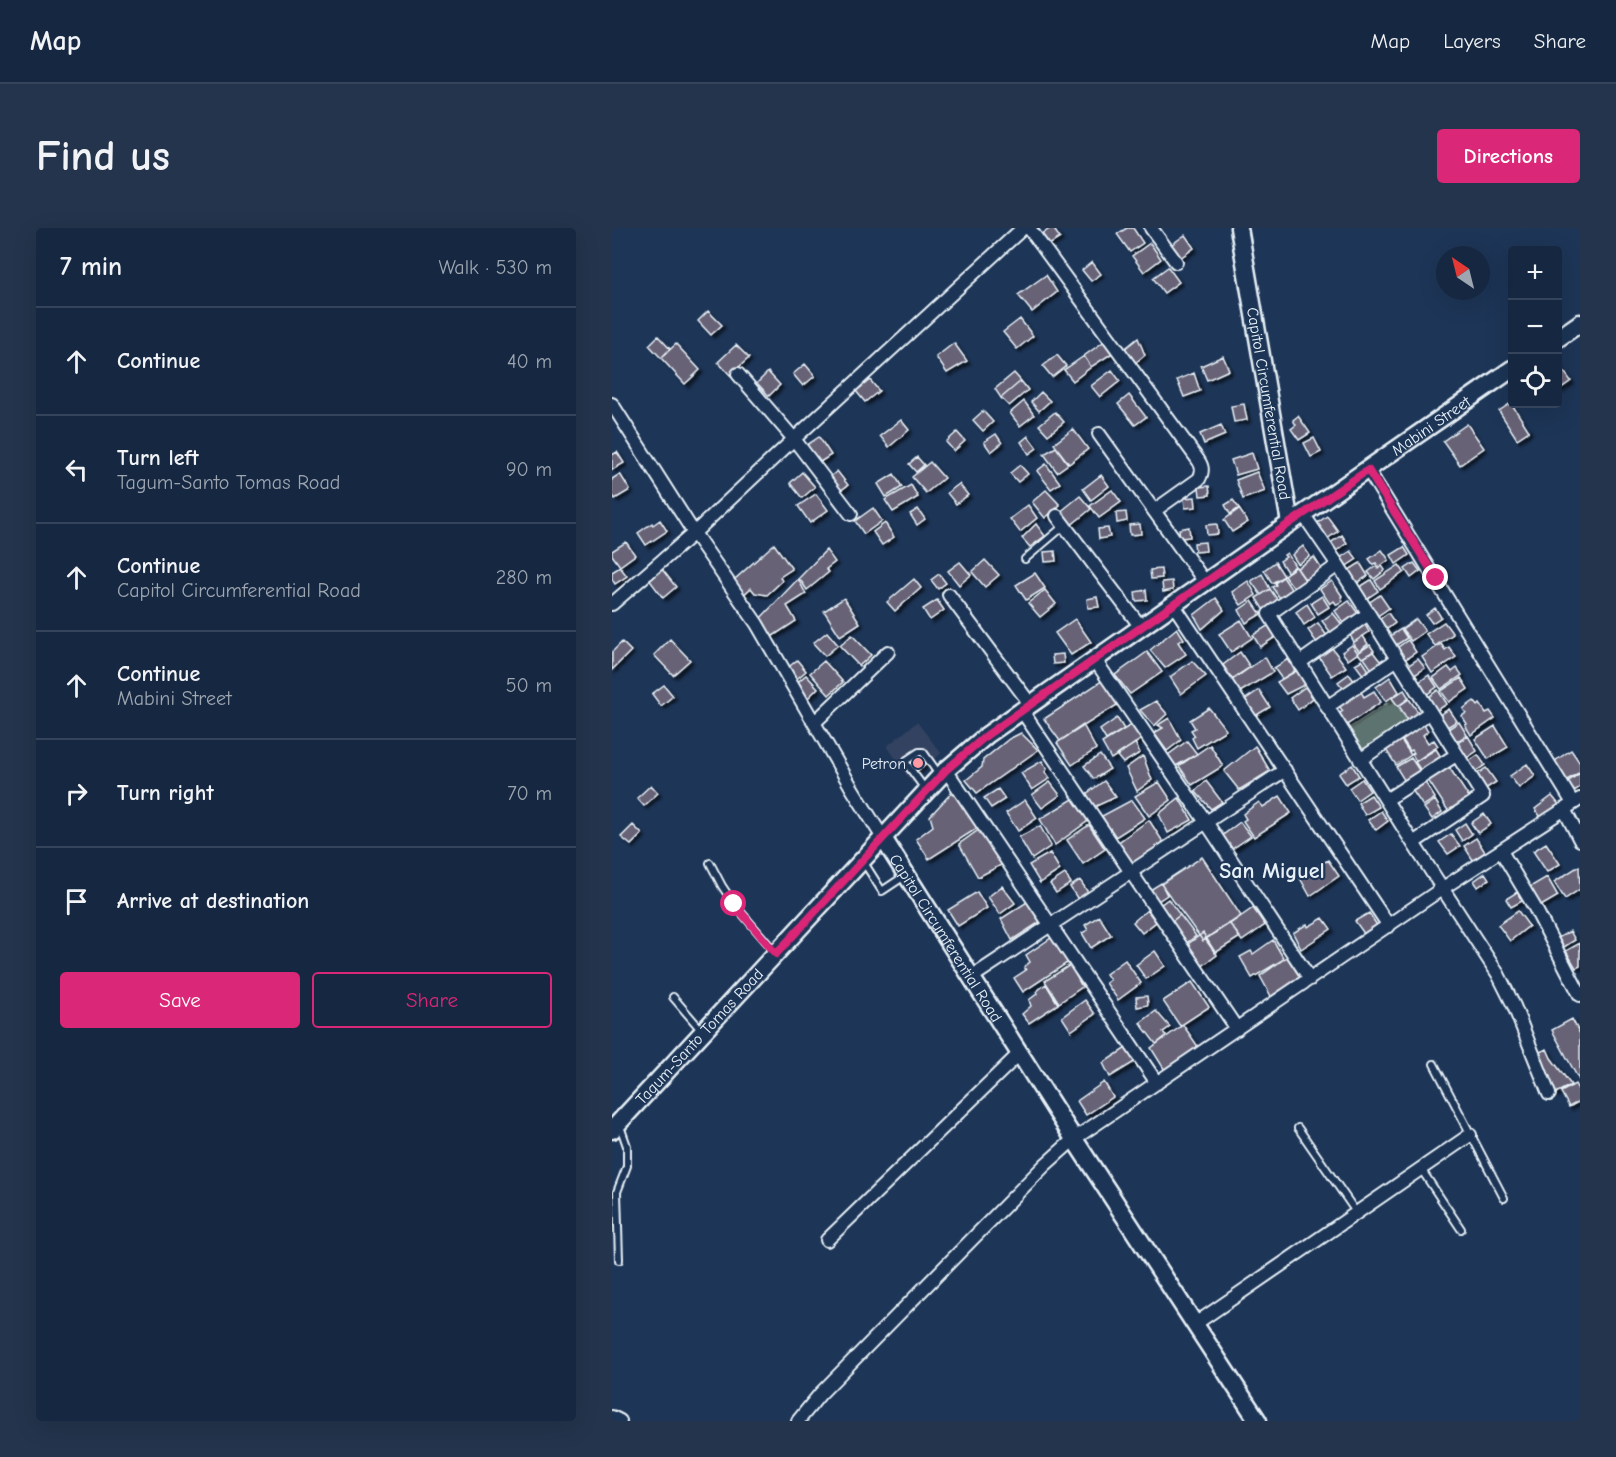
<!DOCTYPE html>
<meta charset="utf-8">
<style>
:root{--surface:#162841;--page:#23344c;--text:#f1f3f6;--muted:#9ea6b1;--line:#35445a;--accent:#db2777}
body{margin:0;font-family:"Comic Neue",sans-serif;background:var(--page);color:var(--text)}
.controls{position:absolute;right:18px;top:18px;display:grid;overflow:hidden;border-radius:6px;box-shadow:0 6px 24px #0002}
.controls button{width:54px;height:54px;display:grid;place-items:center;padding:0;border:0;border-bottom:2px solid var(--line);background:var(--surface);color:var(--text);font:30px sans-serif}
.compass{position:absolute;left:824px;top:18px;width:54px;height:54px;border-radius:50%;background:var(--surface);box-shadow:0 6px 24px #0002;rotate:325deg}
.stop{position:absolute;width:18px;height:18px;margin:-14px;border:4px solid #db2777;border-radius:50%;background:#fff}
.stop.end{background:#db2777;border-color:#fff;box-shadow:0 2px 6px #0008}
.list{margin:0;padding:0;list-style:none}
h2{display:flex;justify-content:space-between;align-items:center;height:78px;margin:0;padding:0 24px;font-size:26px}
h2 small{font-size:20px;font-weight:400;color:var(--muted)}
.list li{display:grid;grid-template-columns:39px 1fr auto;gap:18px;align-items:center;box-sizing:border-box;height:108px;padding:0 24px;border-top:2px solid var(--line)}
.list b{display:block;font-size:22px;white-space:nowrap}
.list p{margin:0;font-size:20px;white-space:nowrap;color:var(--muted)}
.list em{font-size:20px;font-style:normal;color:var(--muted)}
.actions{display:flex;gap:12px;padding:18px 24px}
.actions a{flex:1;padding:14px 0;border:2px solid var(--accent);border-radius:6px;text-align:center;font-size:21px;color:var(--accent)}
.actions .main{background:var(--accent);color:#fff}
.icon{flex:none;width:33px;height:33px;fill:none;stroke:currentColor;stroke-width:2;stroke-linecap:round;stroke-linejoin:round}
.map{position:relative;flex:none;width:968px;height:1193px;overflow:hidden;border-radius:6px}
header{display:flex;align-items:center;gap:36px;box-sizing:border-box;height:84px;padding:0 30px;background:var(--surface);border-bottom:2px solid var(--line)}
header strong{font-size:28px}
nav{display:flex;gap:33px;margin-inline-start:auto;font-size:21px}
.intro{display:flex;align-items:center;justify-content:space-between;box-sizing:border-box;height:144px;padding:0 36px}
h1{margin:0;font-size:42px}
.button{padding:15px 27px;border-radius:6px;background:var(--accent);color:#fff;font-size:21px;font-weight:700}
main{display:flex;gap:36px;padding:0 36px}
aside{flex:1;background:var(--surface);border-radius:6px;box-shadow:0 6px 24px #0002}
.map>svg:first-child{display:block}
.built{fill:#334260}
.green{fill:#5d736f;stroke:#a2b2b4;stroke-width:1.5}
.building{fill:#676276;stroke:#e8f1f8;stroke-width:1.5;filter:url(#shadow)}
.lines{fill:none;stroke-linecap:round;stroke-linejoin:round}
.service-casing{stroke:#e8f1f8;stroke-width:10}
.minor-casing{stroke:#e8f1f8;stroke-width:16}
.secondary-casing{stroke:#e8f1f8;stroke-width:21}
.service{stroke:#1d3557;stroke-width:6}
.minor{stroke:#1d3557;stroke-width:12}
.secondary{stroke:#1d3557;stroke-width:16}
.route{stroke:#db2777;stroke-width:8}
.poi-dot{fill:#ff9aa2;stroke:#1d3557;stroke-width:2}
.labels{text-anchor:middle;stroke-width:4.5;stroke-linejoin:round;paint-order:stroke}
.street-label{font-size:16px;fill:#e8f1f8;stroke:#1d3557}
.poi-label{font-size:16px;fill:#e8f1f8;stroke:#1d3557;text-anchor:end}
.district-label{font-size:22px;font-weight:bold;fill:#e8f1f8;stroke:#1d3557}
</style>
<header>
<strong>Map</strong>
<nav><a>Map</a><a>Layers</a><a>Share</a></nav>
</header>
<div class="intro"><h1>Find us</h1><a class="button">Directions</a></div>
<main>
<aside>
<h2>7 min<small>Walk · 530 m</small></h2>
<ul class="list">
<li><svg class="icon" aria-label="ahead" viewBox="0 0 24 24"><path d="M12 20V5M6 11l6-6 6 6"/></svg><div><b>Continue</b></div><em>40 m</em></li>
<li><svg class="icon" aria-label="left" viewBox="0 0 24 24"><path d="M17 20v-9H6M10 6l-5 5 5 5"/></svg><div><b>Turn left</b><p>Tagum-Santo Tomas Road</p></div><em>90 m</em></li>
<li><svg class="icon" aria-label="ahead" viewBox="0 0 24 24"><path d="M12 20V5M6 11l6-6 6 6"/></svg><div><b>Continue</b><p>Capitol Circumferential Road</p></div><em>280 m</em></li>
<li><svg class="icon" aria-label="ahead" viewBox="0 0 24 24"><path d="M12 20V5M6 11l6-6 6 6"/></svg><div><b>Continue</b><p>Mabini Street</p></div><em>50 m</em></li>
<li><svg class="icon" aria-label="right" viewBox="0 0 24 24"><path d="M7 20v-9h11M14 6l5 5-5 5"/></svg><div><b>Turn right</b></div><em>70 m</em></li>
<li><svg class="icon" aria-label="arrive" viewBox="0 0 24 24"><path d="M6 21V4h12l-3 4 3 4H6"/></svg><div><b>Arrive at destination</b></div></li>
</ul>
<div class="actions"><a class="main">Save</a><a>Share</a></div>
</aside>
<div class="map">
<svg width="968" height="1193" viewBox="0 0 968 1193">
<defs>
<filter id="shadow"><feDropShadow dx="3" dy="3" stdDeviation="1.5" flood-color="#0009"/></filter>
</defs>
<rect width="100%" height="100%" fill="#1d3557"/>
<filter id="ink" filterUnits="userSpaceOnUse"><feTurbulence type="fractalNoise" baseFrequency=".0167" numOctaves="2"/><feDisplacementMap in="SourceGraphic" scale="12" xChannelSelector="R" yChannelSelector="G"/><feConvolveMatrix kernelMatrix="1 2 1 2 8 2 1 2 1" color-interpolation-filters="sRGB"/></filter>
<g filter="url(#ink)">
<path class="built" d="M305 494 329 525 300 555 275 518Z"/>
<path class="green" d="M781 471 796 494 752 523 737 500Z"/>
<path class="building" d="M439 0H441L448 10 434 19 427 8Z
M515 0H521L531 15 518 24 505 6Z
M573 7 582 20 568 30 559 17Z
M538 15 549 31 532 44 520 28Z
M480 34 489 46 479 53 470 42Z
M556 39 567 54 552 65 541 50Z
M434 47 445 64 420 84 406 67Z
M96 83 110 97 99 107 86 93Z
M408 91 421 108 405 121 391 104Z
M46 108 58 121 49 130 37 117Z
M526 110 533 127 522 136 511 122Z
M494 112 502 124 479 139 472 128Z
M342 115 355 133 335 145 324 129Z
M64 116 88 142 73 156 49 130Z
M124 117 137 130 118 147 106 134Z
M445 127 454 138 440 149 431 138Z
M472 128 479 139 461 153 452 142Z
M611 128 617 142 595 152 589 138Z
M945 134 959 153 945 163Z
M193 136 203 148 191 158 181 146Z
M500 142 508 153 488 169 479 158Z
M156 144 168 157 157 168 145 155Z
M402 145 409 153 389 170 383 161Z
M582 145 588 163 572 169 565 152Z
M258 152 267 163 253 174 244 163Z
M409 153 416 162 397 178 389 170Z
M429 164 438 173 427 183 419 174Z
M517 167 534 189 523 197 506 176Z
M412 173 422 187 408 198 398 185Z
M899 175 917 203 905 211 887 183Z
M632 176 635 192 622 194 619 178Z
M371 183 381 194 371 203 361 192Z
M443 184 452 194 436 207 427 197Z
M686 188 698 205 687 212 679 201 684 197 681 192Z
M289 192 297 202 277 219 268 208Z
M855 196 872 220 848 237 831 213Z
M609 197 613 207 592 216 588 206Z
M461 201 476 221 457 236 442 216Z
M345 204 353 213 342 223 334 214Z
M384 206 390 215 379 224 372 214Z
M416 208 425 220 417 226 409 214Z
M207 209 219 227 205 236 192 219Z
M702 210 709 224 699 229 692 215Z
M444 219 456 236 445 244 432 226Z
M5 224 12 235 0 242V227Z
M640 225 645 241 624 247 619 232Z
M305 229 312 237 304 244 297 236Z
M318 234 332 250 314 265 300 249Z
M434 236 448 255 439 261 425 243Z
M408 237 416 246 406 254 398 245Z
M225 243 236 257 228 263 217 250Z
M190 244 203 259 190 270 178 255Z
M645 244 653 263 631 271 624 252Z
M8 246 18 262 3 271 0 266V251Z
M282 246 290 259 274 269 266 256Z
M489 247 497 258 479 272 471 261Z
M347 256 356 267 344 276 335 265Z
M299 257 306 269 281 284 273 272Z
M597 258 598 267 588 268 587 259Z
M434 262 448 277 433 290 420 274Z
M500 262 509 274 487 290 478 278Z
M204 266 216 282 198 295 186 278Z
M468 268 479 281 458 298 447 285Z
M583 269 584 279 573 280 572 270Z
M621 272 627 280 618 286 613 277Z
M416 277 425 290 408 304 398 291Z
M261 280 270 293 252 306 243 293Z
M306 281 313 291 305 297 298 286Z
M627 281 636 294 620 304 612 292Z
M514 284 515 293 505 295 504 285Z
M715 288 726 303 715 311 704 296Z
M48 292 55 303 34 317 26 305 40 295 41 297Z
M273 295 282 309 270 317 261 304Z
M424 296 433 308 418 319 410 310Z
M528 296 529 306 518 307 517 297Z
M605 296 606 306 595 307 594 297Z
M577 299 578 309 568 310 567 301Z
M496 300 498 309 487 311 486 301Z
M730 307 735 315 723 324 717 316Z
M14 314 23 327 8 338 0 327V323Z
M593 314 594 323 583 324 582 315Z
M162 316 180 341 168 349 170 353 155 367 143 365 139 360 131 367 122 352Z
M691 318 698 328 686 336 680 327Z
M792 319 797 327 784 336 779 327Z
M214 322 223 334 214 341 217 344 195 362 187 350Z
M770 322 777 332 767 339 764 335 761 336 757 331Z
M443 323 444 333 433 334 432 324Z
M739 323 745 331 733 339 728 330Z
M675 325 683 338 675 344 668 333 674 329 672 327Z
M702 329 712 345 696 356 685 340Z
M373 332 387 347 373 359 360 344Z
M348 334 359 347 347 357 336 343Z
M663 334 672 348 660 355 652 342Z
M748 335 756 348 742 357 734 344Z
M802 335 808 343 799 350 793 341Z
M787 337 792 344 768 361 763 353Z
M764 338 766 341 770 338 773 342 762 351 756 344Z
M8 339 15 348 3 356 0 351V344Z
M684 339 695 355 684 363 672 347Z
M49 340 64 359 51 370 36 350Z
M549 341 550 350 539 351 538 342Z
M423 345 433 360 414 372 404 357Z
M327 346 334 355 326 361 319 352Z
M650 346 658 361 649 367 639 353Z
M671 349 681 364 670 373 660 359 664 357 663 355Z
M186 351 194 366 175 378 184 393 155 412 144 395Z
M302 351 309 360 283 383 275 374Z
M759 352 766 363 754 371 746 360Z
M560 353 561 362 551 364 550 354Z
M636 353 644 367 629 377 620 364Z
M720 353 730 368 729 369 731 373 725 377 722 373 718 376 708 361Z
M658 361 667 374 653 384 644 370Z
M433 362 444 376 428 389 416 375Z
M534 362 535 372 524 373 523 364Z
M768 367 777 380 764 389 755 376Z
M710 368 717 379 706 386 699 375Z
M485 369 487 379 476 380 475 371Z
M232 370 248 395 228 408 212 383Z
M604 370 612 382 590 401 582 387Z
M325 372 332 382 318 392 311 381Z
M640 373 649 386 634 395 627 382Z
M737 373 747 387 733 397 723 383Z
M695 376 703 389 692 397 684 384Z
M823 380 829 389 820 395 814 387Z
M721 385 731 398 720 406 710 393Z
M776 385 783 395 771 404 764 394Z
M463 391 479 414 459 427 443 405Z
M804 391 813 403 799 413 790 401Z
M629 392 640 410 619 424 607 406Z
M832 394 841 406 823 418 814 406Z
M706 395 715 408 705 415 696 402Z
M657 397 665 408 648 419 641 407Z
M753 397 757 404 742 414 738 407Z
M565 400 572 411 566 414 574 426 553 440 538 422Z
M789 401 795 410 781 419 775 410Z
M215 404 226 417 213 428 201 415Z
M240 407 259 427 247 438 228 418Z
M751 408 756 416 747 423 741 415Z
M58 411 78 432 61 447 42 427Z
M796 412 804 424 791 433 782 422Z
M10 414 19 423 0 442V424Z
M829 416 833 422 837 419 844 429 820 445 810 429Z
M740 417 746 425 736 432 730 424Z
M758 417 762 423 750 430 746 425Z
M720 420 734 439 720 448 707 429Z
M535 424 550 444 518 466 503 447Z
M628 424 638 439 620 451 611 437Z
M761 424 768 433 771 431 775 437 763 446 752 430Z
M451 426 452 435 441 436 440 427Z
M653 429 661 444 628 464 619 453Z
M676 431 683 443 670 451 662 440Z
M806 431 813 440 801 448 794 439Z
M185 432 194 443 181 454 172 443Z
M750 432 758 444 752 448 743 436Z
M212 433 231 454 217 467 198 445Z
M580 433 594 448 569 466 558 449Z
M836 439 840 444 845 440 850 447 829 461 821 450Z
M686 442 694 456 674 466 665 454Z
M737 446 746 458 732 467 729 462 731 460 726 454Z
M194 447 206 460 196 470 183 456Z
M817 447 825 459 811 469 803 457Z
M778 449 787 464 774 473 764 459Z
M849 450 856 461 837 474 829 463Z
M491 452 505 477 448 513 432 491Z
M52 457 61 468 49 478 40 466Z
M693 459 701 470 686 482 678 470Z
M647 462 658 479 643 488 631 473Z
M792 462 797 470 786 478 780 470Z
M826 462 835 476 824 483 815 470Z
M762 463 769 474 733 498 725 487 731 483 727 478 749 464 752 469Z
M797 471 808 487 797 494 787 478Z
M544 473 555 486 542 498 528 482Z
M862 473 866 478 868 476 874 485 878 483 883 490 859 507 853 497 855 496 850 488 854 485 851 481Z
M597 480 614 502 585 520 580 510 583 508 579 502 583 500 578 492Z
M837 481 845 493 832 501 824 489Z
M505 490 512 501 494 512 488 502Z
M557 490 569 512 555 523 542 505 551 500 546 497Z
M847 494 855 507 839 517 831 504Z
M812 496 816 503 811 507 816 515 822 512 826 518 804 533 800 526 802 525 800 522 798 523 790 511Z
M471 497 484 521 460 537 445 515Z
M519 497 530 511 499 531 490 515Z
M883 498 896 519 876 531 863 511Z
M409 505 426 522 365 565 354 552 370 539 371 532 397 511Z
M856 508 865 523 850 533 840 519Z
M789 512 799 527 784 537 774 522Z
M575 513 585 526 562 539 556 527Z
M523 515 528 525 511 535 505 528Z
M598 517 611 538 580 557 567 538Z
M643 518 658 543 627 562 612 543Z
M824 521 832 534 812 547 803 534Z
M959 522 968 535V544L952 554 940 535Z
M308 526 315 535 304 544 297 534Z
M488 527 498 541 482 551 472 538Z
M866 527 873 537 860 546 853 536Z
M531 528 540 552 525 563 514 540Z
M799 530 809 545 794 555 784 539Z
M430 533 435 541 433 544 438 550 420 562 409 545Z
M915 536 923 548 907 560 898 548Z
M740 537 747 548 734 556 727 546Z
M837 539 858 571 837 584 816 552Z
M874 540 884 554 870 563 861 549Z
M968 545V559L959 565 953 556Z
M750 551 758 563 745 572 737 560Z
M492 553 504 569 482 579 474 566Z
M594 553 610 574 599 581 583 563Z
M438 554 448 567 430 580 420 567Z
M547 554 559 572 537 588 523 568Z
M813 554 823 570 811 578 800 562Z
M39 557 46 565 32 578 25 570Z
M343 561 367 599 317 631 304 611 321 598 318 588Z
M386 561 393 571 379 580 372 570Z
M759 567 767 579 753 587 746 575Z
M668 568 679 585 642 609 631 593 634 591 631 586 647 574 651 579Z
M940 568 949 579 931 592 923 581Z
M567 570 580 592 556 605 547 586Z
M461 571 476 593 443 617 428 591Z
M413 572 425 590 406 603 394 585Z
M520 572 533 590 502 610 490 588Z
M823 572 830 584 820 591 812 580Z
M769 583 776 593 764 602 756 592Z
M872 586 879 596 866 605 859 595Z
M537 592 553 617 519 638 504 616Z
M628 594 639 608 620 621 611 607Z
M853 595 860 606 850 613 843 602Z
M21 597 30 606 19 617 9 609Z
M477 597 493 621 471 636 455 612Z
M428 598 439 618 420 631 407 609Z
M368 601 391 636 366 649 347 616Z
M839 606 848 618 836 626 827 614Z
M864 610 873 624 861 632 852 618Z
M934 615 948 636 935 644 921 623Z
M438 625 448 642 428 655 417 637Z
M590 629 629 688 591 713 549 656Z
M716 632 727 648 698 668 688 650Z
M967 638 968 661 953 671 942 654Z
M873 645 877 651 866 659 862 653Z
M453 646 459 655 444 665 438 656Z
M935 649 946 668 929 678 918 659Z
M468 652 477 666 467 673 458 659Z
M549 655 555 667 546 673 538 662Z
M390 658 403 675 388 686 376 669Z
M365 664 375 680 346 698 336 682Z
M905 664 910 673 899 679 894 671Z
M556 671 568 687 559 694 548 677Z
M415 674 428 694 400 712 389 691Z
M641 680 653 697 630 713 618 696Z
M535 682 544 694 530 705 521 694Z
M906 683 917 698 898 713 886 697Z
M757 685 766 699 753 707 743 693Z
M568 687 584 708 573 716 559 694Z
M487 688 499 707 479 720 470 705 476 702 473 697Z
M711 690 719 701 689 721 681 705 695 696 696 699Z
M617 695 628 709 603 725 593 711Z
M958 703 963 712 952 719 946 710Z
M591 705 605 727 589 739 576 716Z
M442 708 458 733 411 764 402 750 414 742 412 739 418 734 414 727Z
M661 712 672 731 640 750 628 729 639 723 641 726Z
M968 715V738L964 740 954 723Z
M543 723 553 738 534 751 524 737Z
M675 729 690 752 660 770 648 748Z
M513 732 529 755 506 772 494 755 498 752 494 746Z
M458 737 470 759 447 775 433 753Z
M580 754 597 779 568 798 551 773Z
M434 756 446 776 417 795 410 786 419 778 417 772 426 765 425 763Z
M535 768 536 777 525 779 524 769Z
M473 772 483 786 459 803 450 789Z
M544 783 558 799 551 804 554 808 544 816 528 795Z
M960 791 968 806V854L940 802Z
M571 797 587 820 554 844 539 820Z
M514 820 524 833 498 849 491 835Z
M935 821 939 830 959 857 942 866 923 826Z
M492 854 501 869 474 887 465 873Z
M963 856 968 865V873L957 879 949 864Z"/>
<g class="lines">
<defs>
<path id="service" d="M413 331 453 297
M313 561 294 535 295 532 307 524H311L328 548
M251 633 270 663 294 647
M98 635 110 658 122 676 164 725
M61 769 91 804
M822 836 892 970
M686 900 744 984
M809 941 849 1001
M7 1032 5 964 15 938V918L8 898"/>
<path id="minor" d="M417 0 584 229C590 237 592 242 587 251L542 283
M539 0 564 34
M126 146 182 211 239 286
M0 176 82 305 145 396 241 562 271 610
M487 206 593 354
M756 242 961 575
M691 286 726 337 871 568 801 615
M445 288 529 399
M726 337 657 386 801 615 886 746 902 778 937 866
M337 367 419 477
M0 376 82 305 182 211 411 0
M561 376 777 698
M483 432 594 594 698 751
M687 435 756 386
M715 479 784 432
M410 483 625 801
M202 495 276 424
M748 532 817 485
M334 542 545 855
M774 572 844 527
M952 581 968 612
M889 623 923 680 968 767
M360 749 673 542
M215 1012 408 825
M583 1096 858 907
M0 1189 8 1193
M186 1193 208 1166 433 937 462 911 831 660 968 571"/>
<g id="secondary">
<path id="s1" d="M627 0 678 295"/>
<path d="M945 111 968 95"/>
<path id="s2" d="M271 610 462 911 646 1193"/>
<path id="s3" d="M0 902 334 542 375 507 678 295 900 141"/>
</g>
</defs>
<use href="#service" class="service-casing"/>
<use href="#minor" class="minor-casing"/>
<use href="#secondary" class="secondary-casing"/>
<use href="#service" class="service"/>
<use href="#minor" class="minor"/>
<use href="#secondary" class="secondary"/>
</g>
</g>
<g class="lines" filter="url(#ink)">
<path class="route" d="M122 676 164 726 334 542 375 507 678 295 756 242 824 350"/>
</g>
<circle class="poi-dot" cx="306" cy="535" r="6"/>
<g class="labels">
<g class="street-label">
<text dy="6" stroke="none"><textPath href="#s1" startOffset="178">Capitol Circumferential Road</textPath></text>
<text dy="6" stroke="none"><textPath href="#s3" startOffset="1086">Mabini Street</textPath></text>
<text dy="6" stroke="none"><textPath href="#s2" startOffset="118">Capitol Circumferential Road</textPath></text>
<text dy="6" stroke="none"><textPath href="#s3" startOffset="128">Tagum-Santo Tomas Road</textPath></text>
</g>
<g class="poi-label">
<text x="294" y="541">Petron</text>
</g>
<g class="district-label">
<text x="660" y="650">San Miguel</text>
</g>
</g>
</svg>
<div class="controls">
<button>+</button>
<button>−</button>
<button><svg class="icon" aria-label="locate" viewBox="0 0 24 24"><circle cx="12" cy="12" r="6"/><path d="M12 2v4M12 18v4M2 12h4M18 12h4"/></svg></button>
</div>
<svg class="compass" viewBox="-18 -18 36 36"><path d="M0-13l5 13h-10z" fill="#e53935"/><path d="M0 13l5-13h-10z" fill="#9ea6b1"/></svg>
<div class="stop" style="left:122px;top:676px"></div>
<div class="stop end" style="left:824px;top:350px"></div>
</div>
</main>
